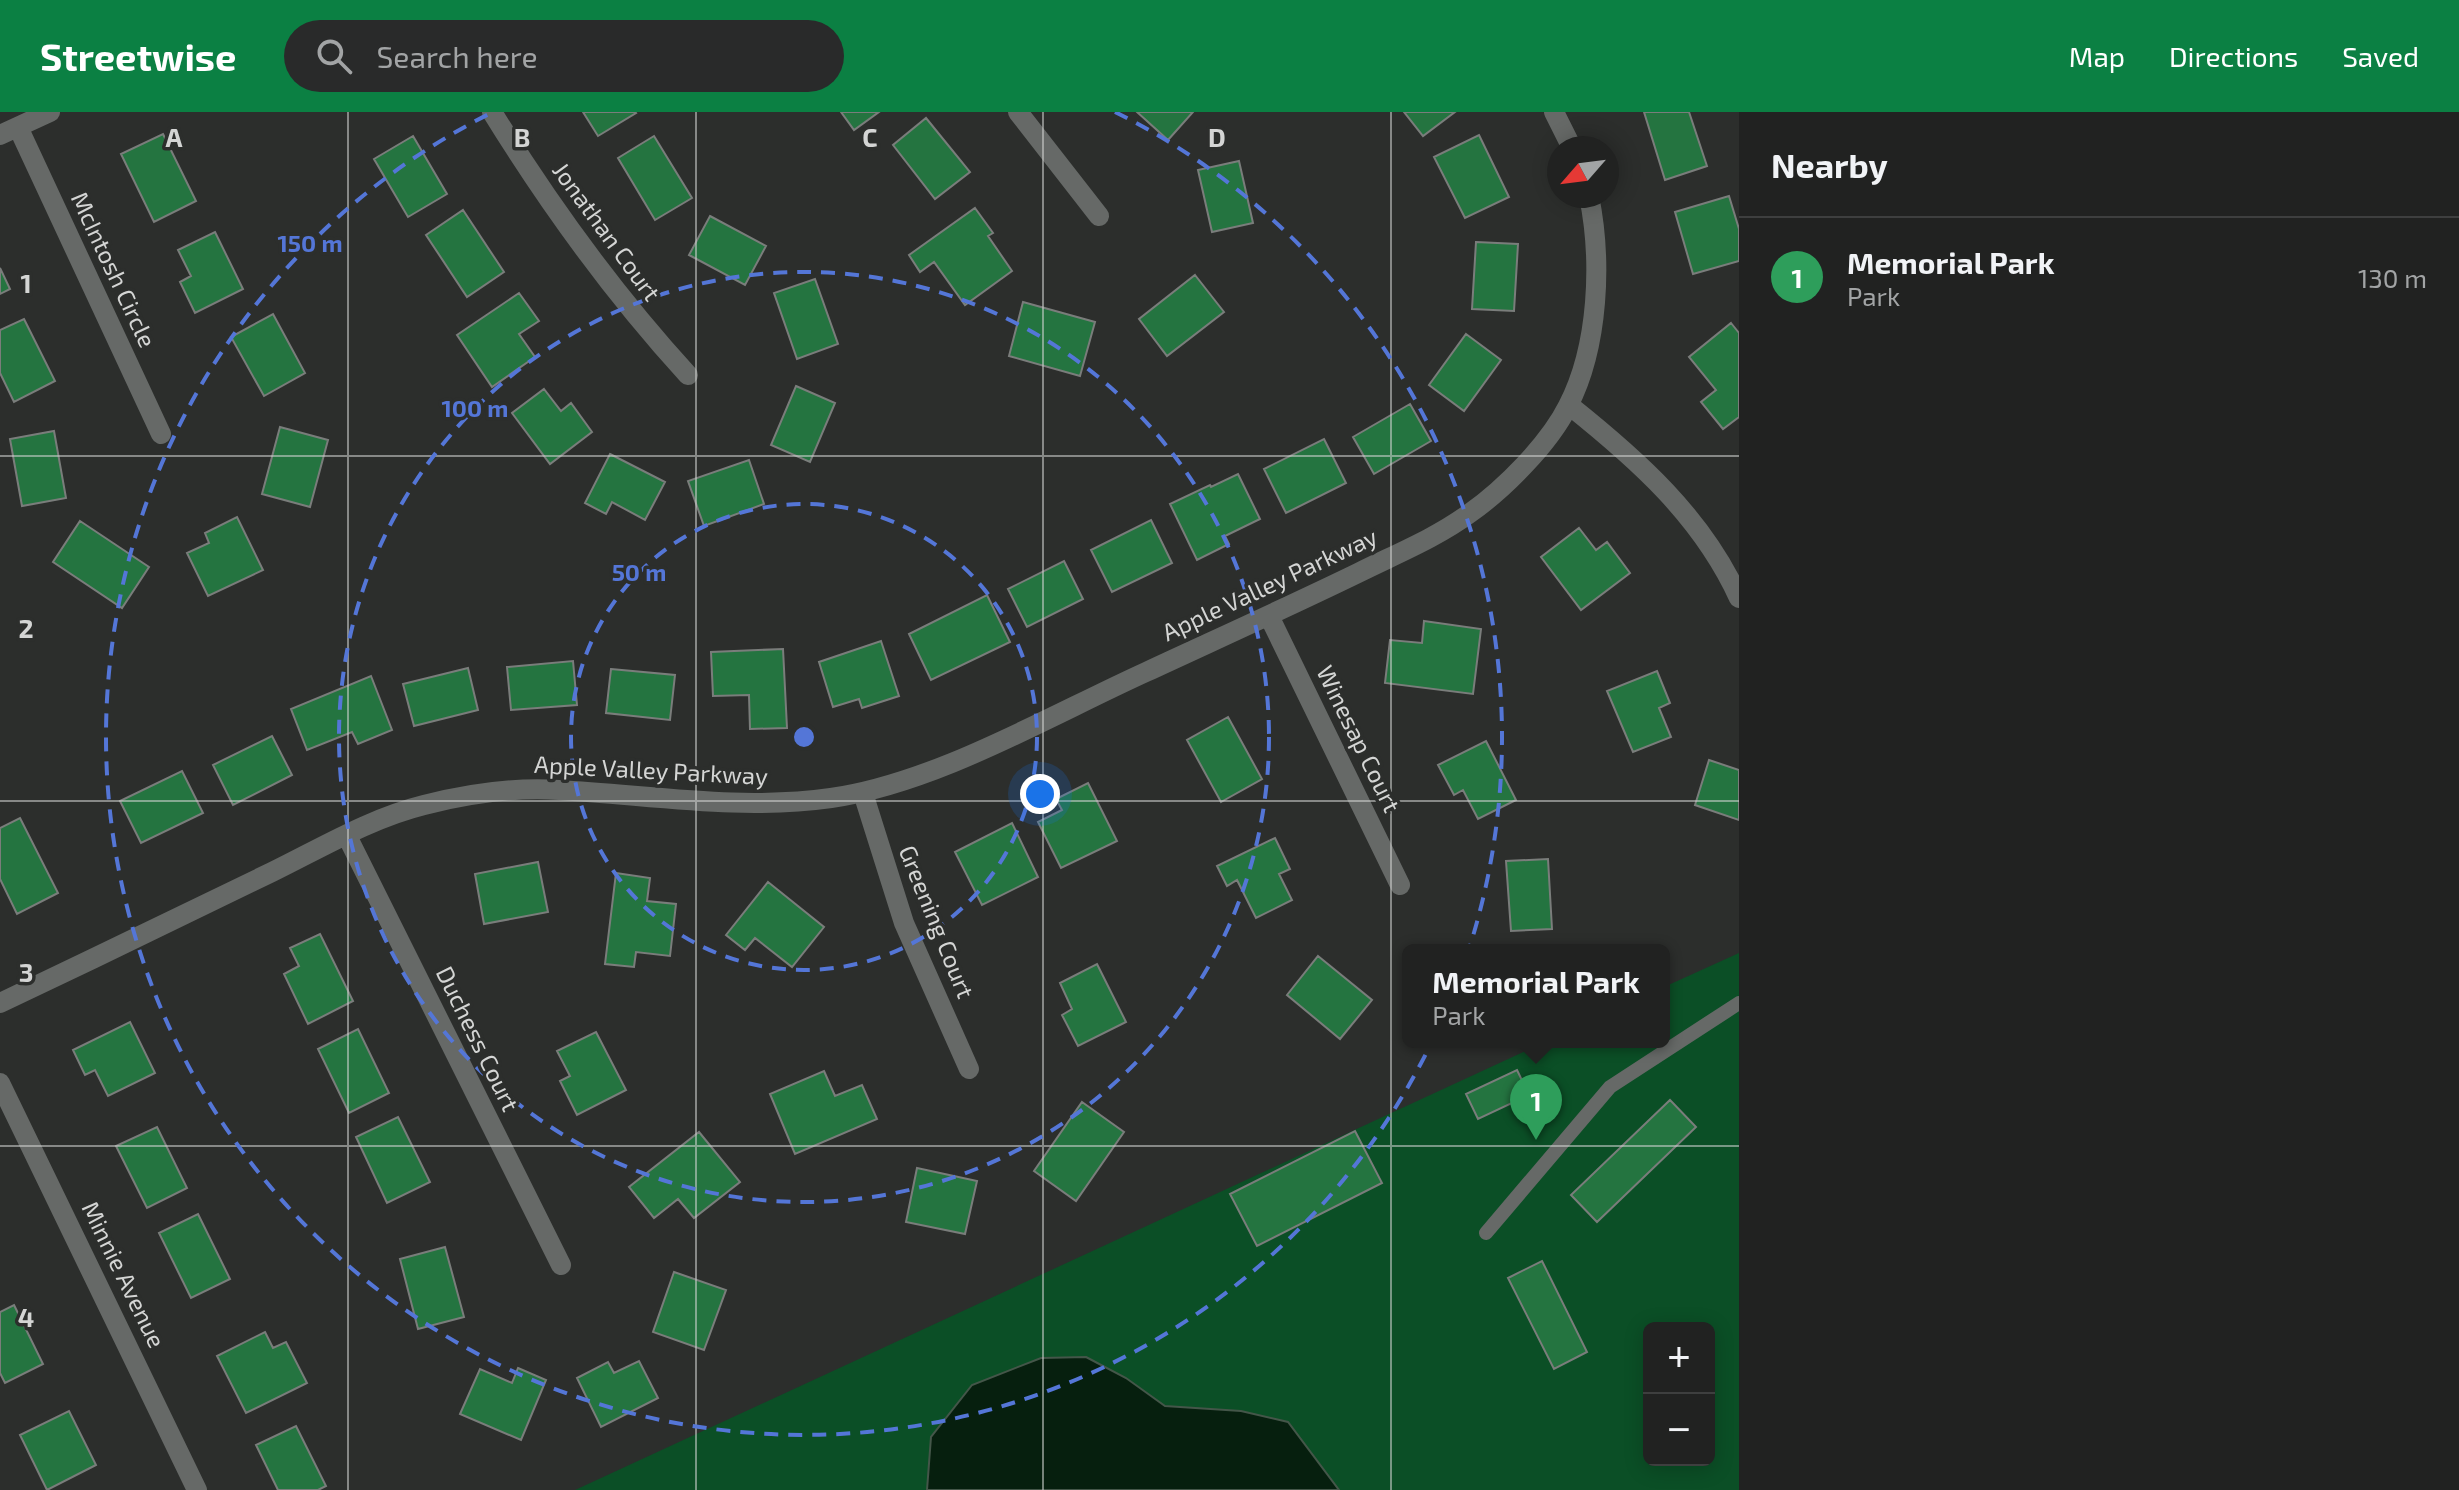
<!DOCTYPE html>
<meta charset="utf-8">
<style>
:root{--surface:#212221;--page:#292a2a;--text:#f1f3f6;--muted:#a2a4a5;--line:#3e3f3f;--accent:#0b8043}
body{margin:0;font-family:"Exo 2",sans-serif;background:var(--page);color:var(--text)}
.controls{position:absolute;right:24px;bottom:24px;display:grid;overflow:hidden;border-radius:12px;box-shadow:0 4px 20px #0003}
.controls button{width:72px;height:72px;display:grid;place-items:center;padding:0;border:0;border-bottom:2px solid var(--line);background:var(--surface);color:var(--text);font:40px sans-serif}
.compass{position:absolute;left:1547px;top:24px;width:72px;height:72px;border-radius:50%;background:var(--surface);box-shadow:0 4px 20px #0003;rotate:242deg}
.you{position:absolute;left:1040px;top:682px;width:28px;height:28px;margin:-20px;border:6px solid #fff;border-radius:50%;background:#1a73e8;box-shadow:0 0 0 12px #1a73e833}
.badge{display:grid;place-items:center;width:52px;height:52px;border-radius:50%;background:var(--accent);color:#fff;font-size:26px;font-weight:700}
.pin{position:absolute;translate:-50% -66px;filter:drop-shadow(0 2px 4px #0008)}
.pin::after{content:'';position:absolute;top:42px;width:28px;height:24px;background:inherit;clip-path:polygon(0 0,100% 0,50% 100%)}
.popup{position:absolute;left:1402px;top:832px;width:268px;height:104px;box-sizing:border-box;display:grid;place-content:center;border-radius:12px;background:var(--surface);filter:drop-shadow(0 2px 6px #0005);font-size:26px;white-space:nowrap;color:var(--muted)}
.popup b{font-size:30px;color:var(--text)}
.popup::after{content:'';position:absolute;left:50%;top:100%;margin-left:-16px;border:16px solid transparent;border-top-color:var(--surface)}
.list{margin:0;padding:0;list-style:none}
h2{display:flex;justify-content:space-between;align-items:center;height:104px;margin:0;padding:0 32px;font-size:34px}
h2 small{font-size:26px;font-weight:400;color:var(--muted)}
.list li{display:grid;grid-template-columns:52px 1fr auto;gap:24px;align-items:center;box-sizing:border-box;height:120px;padding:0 32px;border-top:2px solid var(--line)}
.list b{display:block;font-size:30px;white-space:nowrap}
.list p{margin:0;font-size:26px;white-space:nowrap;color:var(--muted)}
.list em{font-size:26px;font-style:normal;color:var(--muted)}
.icon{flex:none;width:44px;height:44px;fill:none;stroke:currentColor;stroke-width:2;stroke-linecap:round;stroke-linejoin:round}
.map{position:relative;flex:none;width:1739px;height:1378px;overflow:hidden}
header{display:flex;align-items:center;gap:48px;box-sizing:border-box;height:112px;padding:0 40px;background:var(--accent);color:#fff}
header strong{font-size:38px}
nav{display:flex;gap:44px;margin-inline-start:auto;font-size:28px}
.search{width:560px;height:72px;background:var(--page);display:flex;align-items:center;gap:20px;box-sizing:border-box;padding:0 28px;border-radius:44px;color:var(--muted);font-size:30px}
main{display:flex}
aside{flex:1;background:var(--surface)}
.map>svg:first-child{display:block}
.green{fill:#0b4f26;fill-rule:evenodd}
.water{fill:#061f0e;stroke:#445649;stroke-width:2}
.building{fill:#247440;stroke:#7a7d7b;stroke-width:2}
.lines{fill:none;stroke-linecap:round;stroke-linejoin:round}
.lane{stroke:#666967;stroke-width:14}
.street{stroke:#666967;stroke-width:20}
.grid{fill:none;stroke:#d4d5d4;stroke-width:2;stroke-opacity:0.55}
.ring{fill:none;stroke:#5476d7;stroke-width:4;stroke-dasharray:14 10}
.labels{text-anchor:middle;stroke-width:7;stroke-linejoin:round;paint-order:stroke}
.street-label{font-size:24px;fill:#d4d5d4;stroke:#2c2e2c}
.grid-label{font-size:26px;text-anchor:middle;font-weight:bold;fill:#d4d5d4;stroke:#2c2e2c;stroke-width:7;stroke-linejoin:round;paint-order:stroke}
.centre{fill:#5476d7;stroke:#2c2e2c;stroke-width:4}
.ring-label{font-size:24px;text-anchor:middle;font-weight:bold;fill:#5476d7;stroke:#2c2e2c;stroke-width:7;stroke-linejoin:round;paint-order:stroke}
</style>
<header>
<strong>Streetwise</strong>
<div class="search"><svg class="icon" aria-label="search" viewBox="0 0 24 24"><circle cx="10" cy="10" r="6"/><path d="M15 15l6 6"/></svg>Search here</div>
<nav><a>Map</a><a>Directions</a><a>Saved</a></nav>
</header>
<main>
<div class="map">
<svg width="1739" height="1378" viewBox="0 0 1739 1378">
<rect width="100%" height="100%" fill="#2c2e2c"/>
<path class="green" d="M1739 841V1378H575L1545 930H1664V875ZM1649 1216H1709V1348H1649Z"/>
<path class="water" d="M1086 1245 1126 1266 1165 1294 1241 1299 1288 1310 1339 1378H927L931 1325 972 1273 1041 1246Z"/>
<path class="building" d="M583 0H635L636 1 598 24Z
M841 0H879L854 18Z
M1137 0H1193L1168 28Z
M1404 0H1455L1423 24Z
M1644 0H1689L1707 54 1665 68Z
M926 6 970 60 935 87 893 33Z
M163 22 196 89 154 110 121 42Z
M1479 23 1509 85 1465 106 1434 45Z
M413 24 447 82 408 105 374 47Z
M654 24 692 86 655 108 618 46Z
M1239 49 1253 111 1212 120 1198 58Z
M1729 84 1739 117V149L1693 162 1675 100Z
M975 96 993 121 988 124 1012 159 965 193 934 150 920 160 909 143Z
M463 98 504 160 467 185 426 123Z
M710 104 766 134 745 173 689 143Z
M215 120 243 177 195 201 180 170 191 164 178 138Z
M1476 130 1518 132 1514 199 1472 197Z
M0 156 10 177 0 182Z
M1195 163 1224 200 1167 244 1139 207Z
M815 167 838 232 797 247 774 181Z
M519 181 539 209 519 222 535 245 492 275 457 223Z
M1023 190 1095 210 1080 264 1009 244Z
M273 202 305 261 264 284 231 225Z
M24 207 55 269 14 290 0 261V218Z
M1731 211 1739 221V305L1723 317 1701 290 1716 278 1689 245Z
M1466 222 1501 248 1464 299 1429 273Z
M796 274 835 291 810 350 771 333Z
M544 277 561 299 571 291 592 320 550 352 512 301Z
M1410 292 1431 329 1374 362 1353 325Z
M280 315 328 328 310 395 262 382Z
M54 319 66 386 22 394 10 327Z
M1324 327 1346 371 1286 401 1264 357Z
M610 342 665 370 645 408 612 390 606 402 585 391Z
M749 348 764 392 704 414 688 369Z
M1238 362 1260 407 1225 424 1229 432 1197 448 1170 392 1210 373 1211 375Z
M237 405 263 458 208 484 187 441 209 431 205 421Z
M1151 408 1172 451 1112 480 1091 438Z
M80 409 149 455 122 496 53 450Z
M1579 416 1596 438 1607 430 1630 461 1581 498 1541 445Z
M1064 449 1083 487 1027 515 1008 477Z
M987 483 1010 530 931 568 909 522Z
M1424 509 1481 517 1473 582 1385 571 1390 528 1422 531Z
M881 529 899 584 862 596 859 587 833 595 819 550Z
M783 537 787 616 750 617 749 583 713 584 711 540Z
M573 549 577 593 511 598 507 555Z
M468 556 478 598 414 614 403 572Z
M611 557 675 563 670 608 606 601Z
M1657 559 1670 591 1659 596 1671 625 1633 640 1607 579Z
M371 564 392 618 358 632 352 620 307 638 291 597Z
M1228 605 1262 667 1221 690 1187 628Z
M272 624 292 663 233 693 213 653Z
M1486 629 1516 688 1478 707 1463 678 1454 683 1438 653Z
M1709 648 1739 658V708L1695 693Z
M182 659 203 701 141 731 120 689Z
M1088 671 1117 729 1061 756 1038 710 1062 698 1056 687Z
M20 706 58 781 17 802 0 767V716Z
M1012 711 1038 765 982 793 955 740Z
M1275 726 1290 757 1279 762 1292 788 1256 806 1237 768 1227 774 1217 754Z
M1548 747 1552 817 1511 819 1506 749Z
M538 750 548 800 484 812 475 762Z
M616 761 650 766 647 789 676 792 670 844 636 840 634 855 605 852Z
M768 770 824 815 792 855 755 826 745 838 726 823Z
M320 822 353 889 308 912 284 862 299 854 290 836Z
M1318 844 1372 888 1340 927 1287 883Z
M1097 852 1126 910 1078 934 1062 903 1072 897 1060 871Z
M130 910 155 961 108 984 95 958 85 963 73 938Z
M358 917 389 981 349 1001 318 937Z
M596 920 626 978 577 1003 560 969 570 964 557 939Z
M1517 958 1529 983 1478 1007 1466 982Z
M824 959 835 984 862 973 877 1007 795 1042 770 982Z
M1670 988 1696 1015 1597 1110 1571 1083Z
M1082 990 1124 1020 1076 1089 1034 1059Z
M398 1005 430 1070 387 1091 356 1025Z
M157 1015 187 1076 147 1096 116 1034Z
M1355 1019 1382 1071 1257 1134 1230 1082Z
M699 1020 740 1070 694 1106 678 1087 654 1106 629 1075Z
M917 1056 977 1069 965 1122 906 1110Z
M198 1102 230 1167 191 1186 159 1121Z
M445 1135 464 1205 418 1217 400 1147Z
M1542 1149 1587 1240 1554 1257 1508 1166Z
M674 1160 726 1178 704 1238 653 1220Z
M14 1193 43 1252 5 1271 0 1261V1200Z
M265 1220 273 1236 286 1230 307 1271 246 1301 217 1244Z
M639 1249 658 1286 601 1315 577 1266 608 1250 614 1261Z
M518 1256 546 1268 521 1328 460 1302 480 1257 512 1271Z
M69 1299 96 1353 47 1378 20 1323Z
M296 1314 326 1374 318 1378H278L256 1333Z"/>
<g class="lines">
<path class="lane" d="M1486 1121 1610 975 1739 891"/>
<path class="street" d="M492 0C550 94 613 181 688 263
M1018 0 1099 104
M1554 0 1572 36
M18 15 161 322
M0 23 50 0
M1569 293C1638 348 1702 405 1739 486
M1269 504 1400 773
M863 681 904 811 969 957
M347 724 561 1153
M0 891C91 848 181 804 272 760 321 736 371 706 424 693 467 682 514 675 559 678 650 683 739 699 831 686 936 671 1049 604 1146 560 1217 527 1288 495 1358 461 1396 442 1436 426 1470 401 1504 377 1549 332 1568 294 1599 234 1602 148 1589 84
M0 971 197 1378"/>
</g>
<path class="grid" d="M348 0V1378M696 0V1378M1043 0V1378M1391 0V1378M0 344H1739M0 689H1739M0 1034H1739"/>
<g class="ring">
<circle cx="804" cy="625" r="233"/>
<circle cx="804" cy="625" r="465"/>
<path d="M1115 0A698 698 0 1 1 493 0"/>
</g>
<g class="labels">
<g class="street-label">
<text transform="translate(606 120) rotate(54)" y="8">Jonathan Court</text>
<text transform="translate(113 158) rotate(65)" y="8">McIntosh Circle</text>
<text transform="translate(1270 473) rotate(-25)" y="8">Apple Valley Parkway</text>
<text transform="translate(1358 627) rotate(64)" y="8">Winesap Court</text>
<text transform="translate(651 659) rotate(3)" y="8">Apple Valley Parkway</text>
<text transform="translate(936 810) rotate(68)" y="8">Greening Court</text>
<text transform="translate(477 927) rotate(64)" y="8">Duchess Court</text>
<text transform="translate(123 1163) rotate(64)" y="8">Minnie Avenue</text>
</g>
</g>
<g class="grid-label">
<text x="174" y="35">A</text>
<text x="522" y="35">B</text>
<text x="870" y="35">C</text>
<text x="1217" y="35">D</text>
<text x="26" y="181">1</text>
<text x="26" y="526">2</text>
<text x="26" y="870">3</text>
<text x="26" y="1215">4</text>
</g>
<circle cx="804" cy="625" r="12" class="centre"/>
<g class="ring-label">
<text x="310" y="140">150 m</text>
<text x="475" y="305">100 m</text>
<text x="639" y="469">50 m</text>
</g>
</svg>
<div class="controls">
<button>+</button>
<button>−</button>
</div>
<svg class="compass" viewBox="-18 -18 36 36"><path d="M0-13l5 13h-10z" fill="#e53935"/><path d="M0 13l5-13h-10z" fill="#a2a4a5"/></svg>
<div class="you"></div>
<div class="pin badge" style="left:1536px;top:1028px;background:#2e9e5b">1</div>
<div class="popup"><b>Memorial Park</b>Park</div>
</div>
<aside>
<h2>Nearby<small></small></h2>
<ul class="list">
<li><span class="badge" style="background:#2e9e5b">1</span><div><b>Memorial Park</b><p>Park</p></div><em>130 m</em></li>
</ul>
</aside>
</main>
